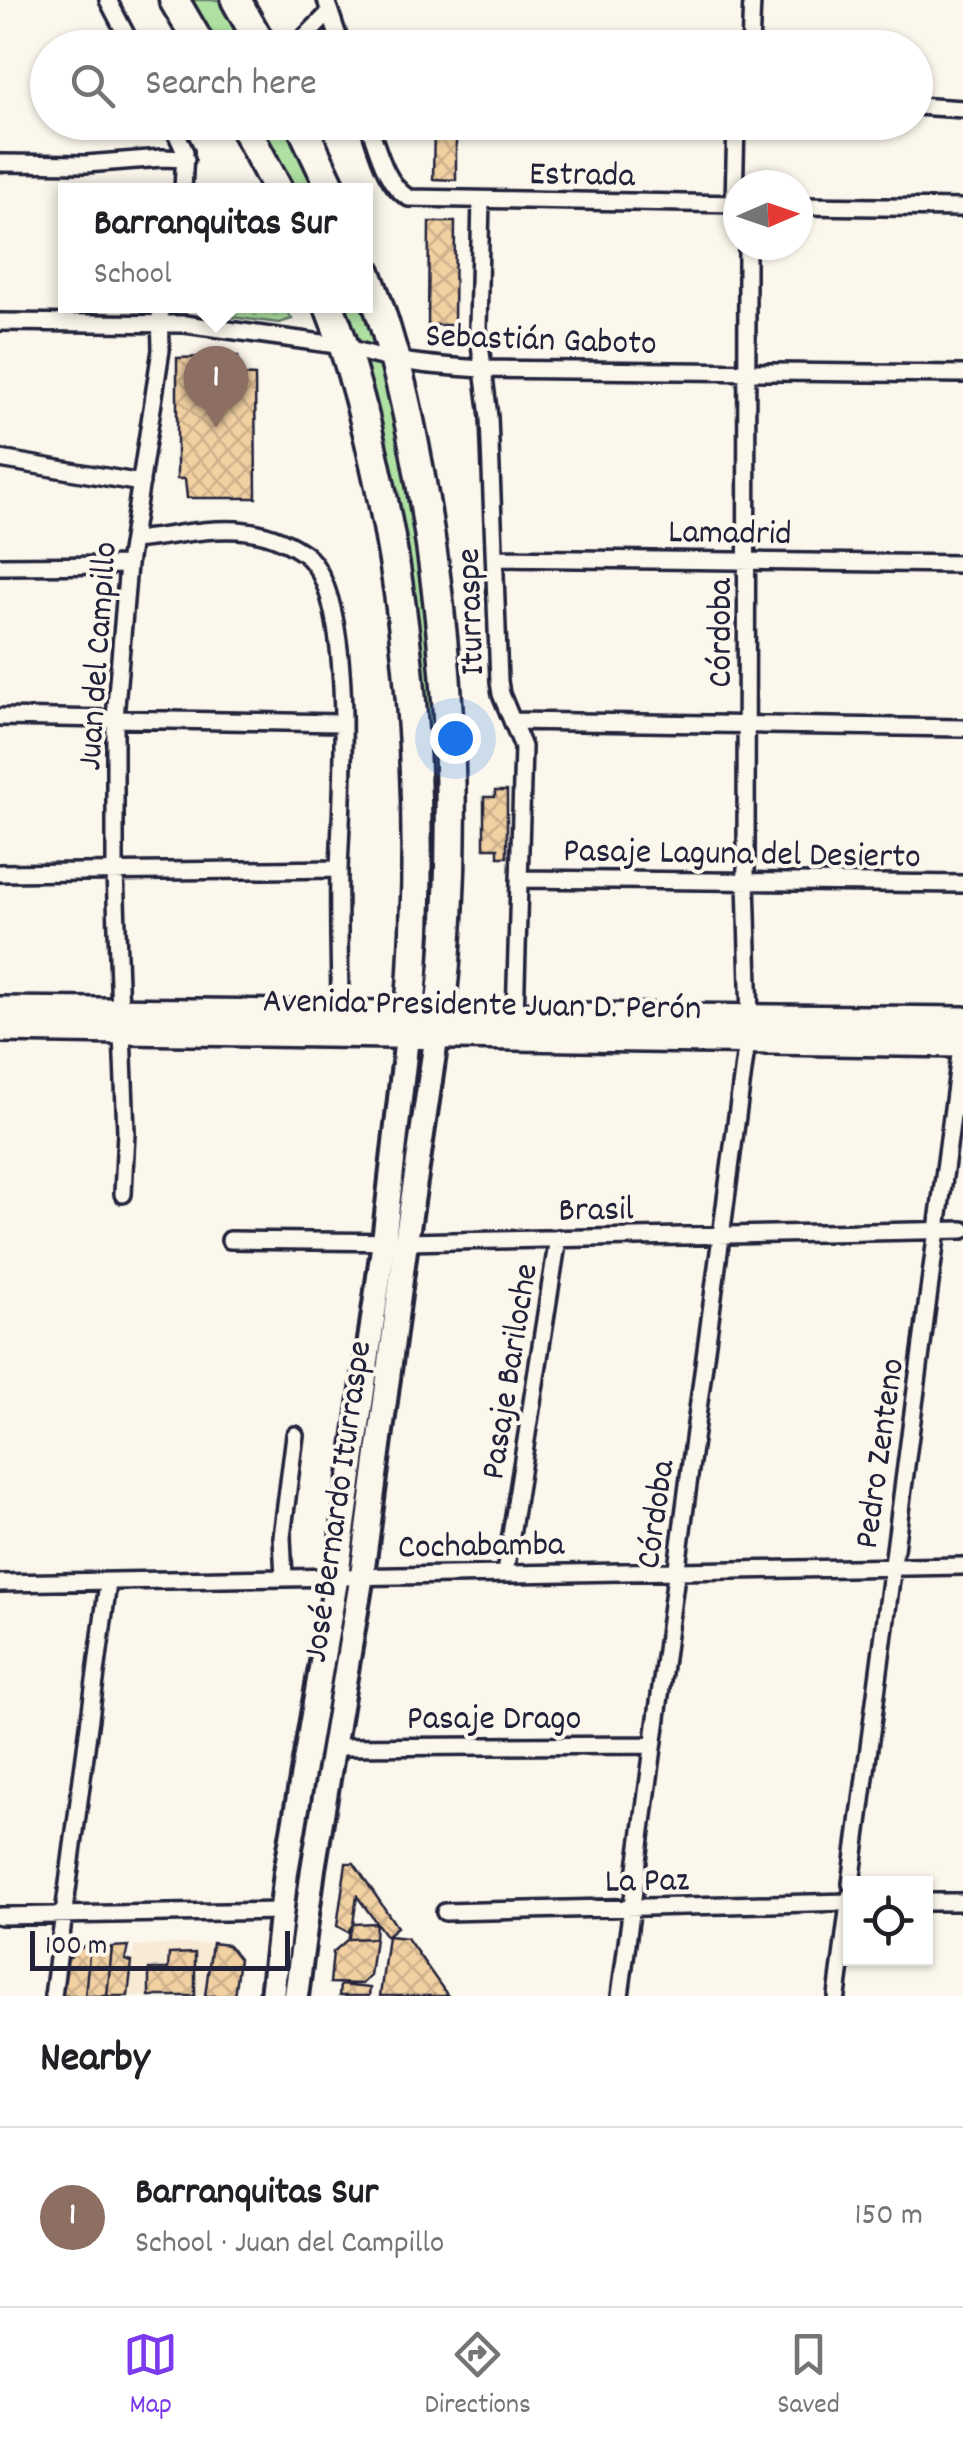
<!DOCTYPE html>
<meta charset="utf-8">
<style>
:root{--surface:#fff;--page:#f2f2f2;--text:#202124;--muted:#757577;--line:#e0e0e0;--accent:#7c3aed}
body{margin:0;font-family:Dekko,sans-serif;background:var(--page);color:var(--text)}
.controls{position:absolute;right:30px;bottom:30px;display:grid;overflow:hidden;border-radius:0px;box-shadow:0 2px 8px #0004}
.controls button{width:90px;height:90px;display:grid;place-items:center;padding:0;border:0;border-bottom:2px solid var(--line);background:var(--surface);color:var(--text);font:50px sans-serif}
.compass{position:absolute;left:723px;top:170px;width:90px;height:90px;border-radius:50%;background:var(--surface);box-shadow:0 2px 8px #0004;rotate:88deg}
.scale{position:absolute;left:30px;bottom:25px;width:260px;box-sizing:border-box;padding-left:10px;border:5px solid #22223b;border-top:0;font-size:28px;line-height:35px;white-space:nowrap;color:#22223b;-webkit-text-stroke:8px #fbf7ec;paint-order:stroke}
.you{position:absolute;left:455px;top:738px;width:35px;height:35px;margin:-25px;border:8px solid #fff;border-radius:50%;background:#1a73e8;box-shadow:0 0 0 15px #1a73e833}
.badge{display:grid;place-items:center;width:65px;height:65px;border-radius:50%;background:var(--accent);color:#fff;font-size:32px;font-weight:700}
.pin{position:absolute;translate:-50% -82px;filter:drop-shadow(0 2px 5px #0008)}
.pin::after{content:'';position:absolute;top:52px;width:35px;height:30px;background:inherit;clip-path:polygon(0 0,100% 0,50% 100%)}
.popup{position:absolute;left:58px;top:183px;width:315px;height:130px;box-sizing:border-box;display:grid;place-content:center;border-radius:0px;background:var(--surface);filter:drop-shadow(0 2px 8px #0005);font-size:32px;white-space:nowrap;color:var(--muted)}
.popup b{font-size:38px;color:var(--text)}
.popup::after{content:'';position:absolute;left:50%;top:100%;margin-left:-20px;border:20px solid transparent;border-top-color:var(--surface)}
.list{margin:0;padding:0;list-style:none}
h2{display:flex;justify-content:space-between;align-items:center;height:130px;margin:0;padding:0 40px;font-size:42px}
h2 small{font-size:32px;font-weight:400;color:var(--muted)}
.list li{display:grid;grid-template-columns:65px 1fr auto;gap:30px;align-items:center;box-sizing:border-box;height:180px;padding:0 40px;border-top:2px solid var(--line)}
.list b{display:block;font-size:38px;white-space:nowrap}
.list p{margin:0;font-size:32px;white-space:nowrap;color:var(--muted)}
.list em{font-size:32px;font-style:normal;color:var(--muted)}
.icon{flex:none;width:55px;height:55px;fill:none;stroke:currentColor;stroke-width:2;stroke-linecap:round;stroke-linejoin:round}
.map{position:relative;flex:none;width:963px;height:1996px;overflow:hidden}
.search{position:absolute;background:var(--surface);box-shadow:0 2px 8px #0004;left:30px;right:30px;top:30px;height:110px;display:flex;align-items:center;gap:25px;box-sizing:border-box;padding:0 35px;border-radius:55px;color:var(--muted);font-size:38px}
.sheet{height:310px;background:var(--surface)}
nav{display:flex;justify-content:space-around;align-items:center;box-sizing:border-box;height:140px;border-top:2px solid var(--line);background:var(--surface);font-size:28px;color:var(--muted)}
nav a{display:grid;justify-items:center;gap:5px}
nav .on{color:var(--accent)}
.map>svg:first-child{display:block}
.built{fill:#f8ebd6}
.grass{fill:#aee1a2;stroke:#68826e;stroke-width:2.5}
.park{fill:url(#park-dots);stroke:#68826e;stroke-width:2.5}
.building{fill:url(#building-cross-hatch);stroke:#22223b;stroke-width:2.5}
.lines{fill:none;stroke-linecap:round;stroke-linejoin:round}
.minor-casing{stroke:#22223b;stroke-width:22}
.secondary-casing{stroke:#22223b;stroke-width:30}
.primary-casing{stroke:#22223b;stroke-width:32}
.motorway-casing{stroke:#22223b;stroke-width:35}
.minor{stroke:#fbf7ec;stroke-width:15}
.secondary{stroke:#fbf7ec;stroke-width:22}
.primary{stroke:#fbf7ec;stroke-width:25}
.motorway{stroke:#fbf7ec;stroke-width:28}
.labels{text-anchor:middle;stroke-width:8;stroke-linejoin:round;paint-order:stroke}
.street-label{font-size:35px;fill:#22223b;stroke:#fbf7ec}
</style>
<div class="map">
<svg width="963" height="1996" viewBox="0 0 963 1996">
<defs>
<pattern id="park-dots" width="8" height="8" patternUnits="userSpaceOnUse" patternTransform="scale(2.5)"><rect width="8" height="8" fill="#aee1a2"/><path d="M2 2h.1M6 6h.1" fill="none" stroke="#95c18c" stroke-width="1.8" stroke-linecap="round"/></pattern>
<pattern id="building-cross-hatch" width="8" height="8" patternUnits="userSpaceOnUse" patternTransform="scale(2.5)"><rect width="8" height="8" fill="#f1d0a2"/><path d="M0 0l8 8M0 8l8-8" fill="none" stroke="#ceb28c"/></pattern>
</defs>
<rect width="100%" height="100%" fill="#fbf7ec"/>
<filter id="ink" filterUnits="userSpaceOnUse"><feTurbulence type="fractalNoise" baseFrequency=".01" numOctaves="2"/><feDisplacementMap in="SourceGraphic" scale="20" xChannelSelector="R" yChannelSelector="G"/><feConvolveMatrix kernelMatrix="1 2 1 2 8 2 1 2 1" color-interpolation-filters="sRGB"/></filter>
<g filter="url(#ink)">
<path class="built" d="M212 1943 228 1945 239 1959 234 1996H128L134 1946Z"/>
<path class="grass" d="M174 0H236L263 47H202Z
M242 123H300L332 190H278Z
M366 272 439 599 443 991 410 1015V684L329 306H366Z"/>
<path class="park" d="M185 306H284L292 319 279 323 200 313Z"/>
<path class="building" d="M434 122H456V180L433 179Z
M429 222H455L454 325H428Z
M238 356 239 375 255 376 256 498H187L185 479H177V358Z
M495 791H507V857H498V848H484V797H495Z
M346 1863H354L397 1927 386 1936 357 1896 353 1924 348 1932 337 1926Z
M376 1923 375 1938 348 1939 353 1924Z
M388 1936 407 1938 448 1996H380Z
M375 1938 370 1976 362 1984 330 1983 333 1952 348 1939Z
M212 1943 228 1945 239 1959 234 1996H205Z
M85 1945H90L85 1996H62L67 1960Z
M90 1945 112 1948 107 1996H85Z
M128 1946 125 1960 132 1962 128 1996H107L112 1947Z
M195 1953V1996H149V1969H168L169 1954Z
M340 1985 370 1988 369 1996H339Z"/>
<g class="lines">
<defs>
<path id="minor" d="M108 0 133 48
M326 0 342 48
M294 48 330 12
M750 48 752 0
M916 106 963 109
M171 122 185 152 183 190
M368 122C377 147 385 185 409 198L738 204
M0 163 86 164 162 158 186 159
M481 200 478 328 489 417 499 681 501 694 523 747 515 1017
M734 204 736 122
M798 206 963 208
M747 245 746 881 750 1020
M0 322 185 324 344 346C389 363 436 366 483 369L963 374
M0 459 141 483
M132 540C193 535 246 514 302 552 359 589 341 805 339 870 338 919 340 967 340 1015
M496 558 963 564
M0 566 128 565
M0 717 342 723
M512 721 963 728
M0 873 339 869
M521 879 963 884
M120 1013 115 872V718L128 565 161 350 160 306
M122 1033 126 1132 123 1194
M230 1240 406 1242 963 1230
M505 1573 558 1238
M284 1578 282 1537 295 1435
M0 1583 963 1566
M336 1747 653 1745
M851 1884 962 1040
M926 1902H963
M445 1912 850 1902
M0 1916 281 1911
M53 1996 108 1583
M620 1996 747 1041
M837 1996 850 1896"/>
<path id="secondary" d="M272 1996 286 1872 337 1575 384 1241 409 1019
M296 1996 313 1869 362 1575 406 1242 439 1020"/>
<path id="primary" d="M0 1010 963 1020
M0 1029 963 1044"/>
<path id="motorway" d="M174 0 202 48
M236 0 263 48
M242 122 278 190
M300 122 332 190
M366 272C395 345 411 423 424 500 452 669 459 844 440 1015
M329 306C352 363 366 422 379 482 417 657 424 837 410 1015"/>
</defs>
<use href="#minor" class="minor-casing"/>
<use href="#secondary" class="secondary-casing"/>
<use href="#primary" class="primary-casing"/>
<use href="#motorway" class="motorway-casing"/>
<use href="#minor" class="minor"/>
<use href="#secondary" class="secondary"/>
<use href="#primary" class="primary"/>
<use href="#motorway" class="motorway"/>
</g>
</g>
<g class="labels">
<g class="street-label">
<text transform="translate(582 172) rotate(1)" y="12">Estrada</text>
<text transform="translate(541 337) rotate(2)" y="12">Sebastián Gaboto</text>
<text transform="translate(730 530) rotate(1)" y="12">Lamadrid</text>
<text transform="translate(468 612) rotate(-92)" y="12">Iturraspe</text>
<text transform="translate(718 633) rotate(-90)" y="12">Córdoba</text>
<text transform="translate(95 656) rotate(-86)" y="12">Juan del Campillo</text>
<text transform="translate(742 851) rotate(1)" y="12">Pasaje Laguna del Desierto</text>
<text transform="translate(482 1002) rotate(1)" y="12">Avenida Presidente Juan D. Perón</text>
<text transform="translate(596 1207) rotate(-1)" y="12">Brasil</text>
<text transform="translate(507 1371) rotate(-81)" y="12">Pasaje Bariloche</text>
<text transform="translate(877 1453) rotate(-82)" y="12">Pedro Zenteno</text>
<text transform="translate(335 1501) rotate(-82)" y="12">José Bernardo Iturraspe</text>
<text transform="translate(653 1514) rotate(-82)" y="12">Córdoba</text>
<text transform="translate(481 1543) rotate(-1)" y="12">Cochabamba</text>
<text x="494" y="1728">Pasaje Drago</text>
<text transform="translate(647 1878) rotate(-1)" y="12">La Paz</text>
</g>
</g>
</svg>
<div class="controls">
<button><svg class="icon" aria-label="locate" viewBox="0 0 24 24"><circle cx="12" cy="12" r="6"/><path d="M12 2v4M12 18v4M2 12h4M18 12h4"/></svg></button>
</div>
<svg class="compass" viewBox="-18 -18 36 36"><path d="M0-13l5 13h-10z" fill="#e53935"/><path d="M0 13l5-13h-10z" fill="#757577"/></svg>
<div class="scale">100 m</div>
<div class="you"></div>
<div class="pin badge" style="left:216px;top:428px;background:#8d6e63">1</div>
<div class="popup"><b>Barranquitas Sur</b>School</div>
<div class="search"><svg class="icon" aria-label="search" viewBox="0 0 24 24"><circle cx="10" cy="10" r="6"/><path d="M15 15l6 6"/></svg>Search here</div>
</div>
<section class="sheet">
<h2>Nearby<small></small></h2>
<ul class="list">
<li><span class="badge" style="background:#8d6e63">1</span><div><b>Barranquitas Sur</b><p>School · Juan del Campillo</p></div><em>150 m</em></li>
</ul>
</section>
<nav>
<a class="on"><svg class="icon" aria-label="map" viewBox="0 0 24 24"><path d="M3 6l6-2 6 2 6-2v14l-6 2-6-2-6 2zM9 4v14M15 6v14"/></svg>Map</a>
<a><svg class="icon" aria-label="directions" viewBox="0 0 24 24"><path d="M12 3l9 9-9 9-9-9zM9 14v-3h6M13 9l2 2-2 2"/></svg>Directions</a>
<a><svg class="icon" aria-label="saved" viewBox="0 0 24 24"><path d="M7 4h10v16l-5-4-5 4z"/></svg>Saved</a>
</nav>
